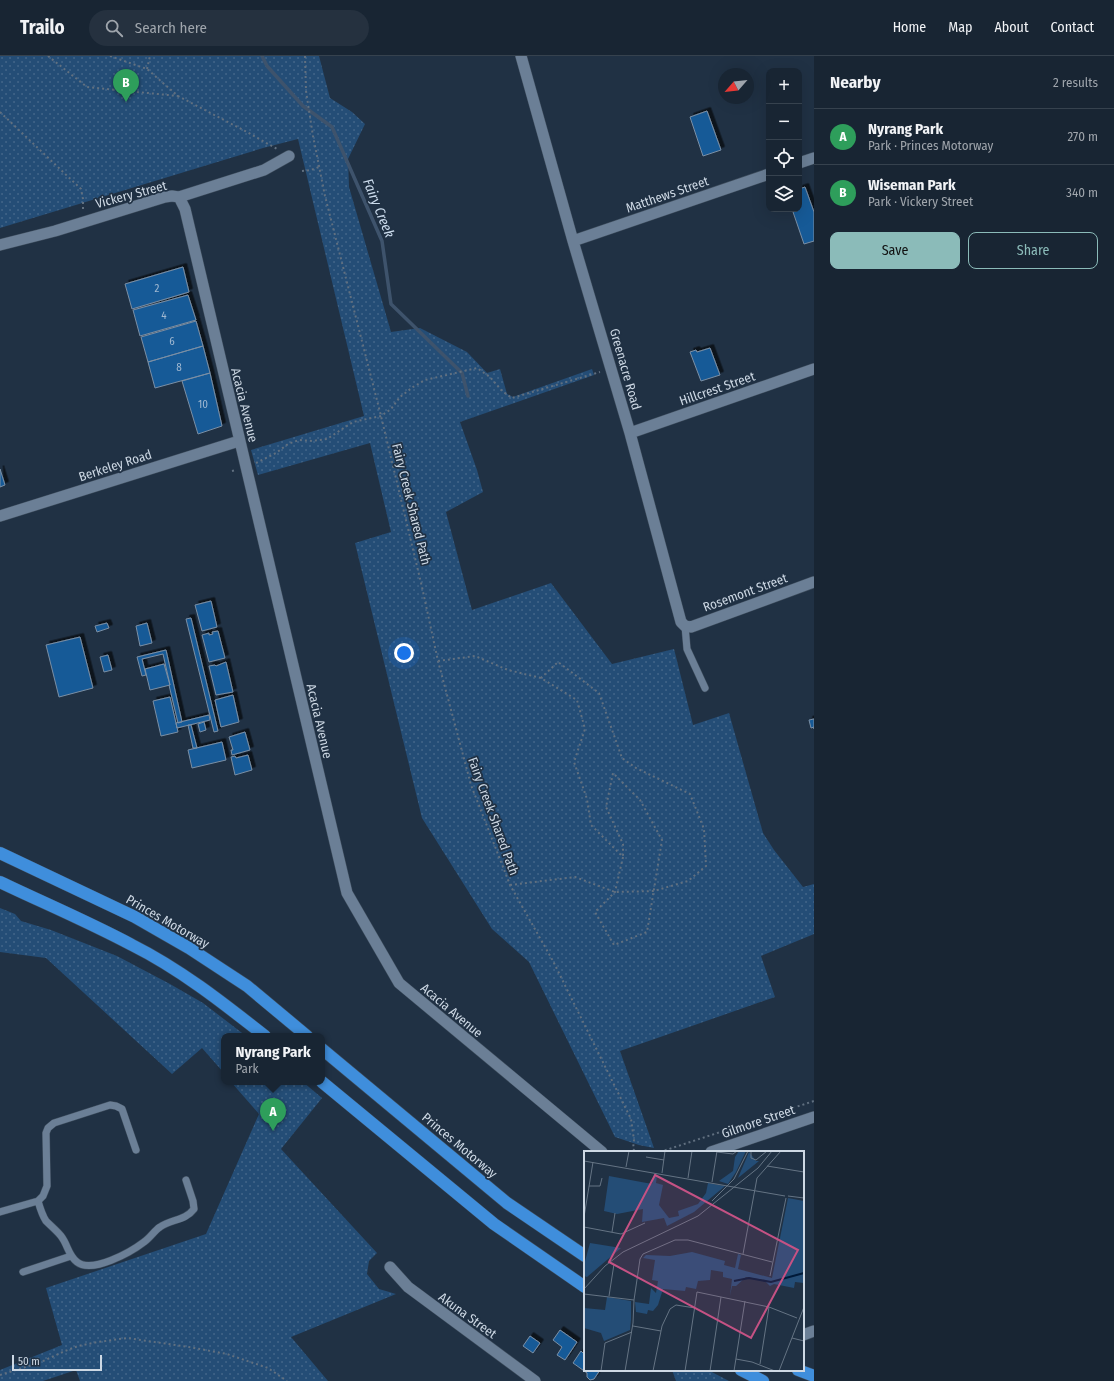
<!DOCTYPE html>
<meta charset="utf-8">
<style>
:root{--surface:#182533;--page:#25313f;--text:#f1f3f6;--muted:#9fa5ac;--line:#36424e;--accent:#8bbbb9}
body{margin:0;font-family:"Fira Sans Condensed",sans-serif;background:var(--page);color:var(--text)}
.controls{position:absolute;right:12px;top:12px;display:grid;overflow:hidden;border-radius:8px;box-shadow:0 4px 16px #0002}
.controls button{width:36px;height:36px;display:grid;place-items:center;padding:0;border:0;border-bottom:1px solid var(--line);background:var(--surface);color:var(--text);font:20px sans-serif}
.compass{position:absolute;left:718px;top:12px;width:36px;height:36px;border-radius:50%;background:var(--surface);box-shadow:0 4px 16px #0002;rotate:242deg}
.scale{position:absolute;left:12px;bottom:10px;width:90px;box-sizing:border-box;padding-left:4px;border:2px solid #cdd8e4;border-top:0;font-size:11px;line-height:14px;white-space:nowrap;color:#cdd8e4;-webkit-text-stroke:3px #203144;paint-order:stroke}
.you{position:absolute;left:404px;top:597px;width:14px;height:14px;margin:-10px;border:3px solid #fff;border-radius:50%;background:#1a73e8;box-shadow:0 0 0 6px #1a73e833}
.badge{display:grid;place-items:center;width:26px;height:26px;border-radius:50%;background:var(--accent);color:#fff;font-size:13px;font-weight:700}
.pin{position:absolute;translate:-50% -33px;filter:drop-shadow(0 1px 2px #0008)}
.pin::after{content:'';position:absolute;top:21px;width:14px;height:12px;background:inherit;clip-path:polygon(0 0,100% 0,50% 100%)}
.popup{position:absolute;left:221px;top:977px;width:104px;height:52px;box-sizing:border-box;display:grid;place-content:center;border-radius:8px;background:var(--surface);filter:drop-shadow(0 1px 3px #0005);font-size:13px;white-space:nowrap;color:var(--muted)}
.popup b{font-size:15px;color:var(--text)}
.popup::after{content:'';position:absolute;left:50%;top:100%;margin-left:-8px;border:8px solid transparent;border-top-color:var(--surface)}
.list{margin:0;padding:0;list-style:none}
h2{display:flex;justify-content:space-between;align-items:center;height:52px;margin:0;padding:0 16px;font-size:17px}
h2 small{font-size:13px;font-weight:400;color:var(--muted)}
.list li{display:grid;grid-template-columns:26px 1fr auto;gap:12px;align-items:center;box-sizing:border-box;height:56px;padding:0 16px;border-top:1px solid var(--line)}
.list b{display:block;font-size:15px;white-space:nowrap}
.list p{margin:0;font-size:13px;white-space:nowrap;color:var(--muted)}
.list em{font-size:13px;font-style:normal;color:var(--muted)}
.actions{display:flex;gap:8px;padding:12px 16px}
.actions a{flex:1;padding:9px 0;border:1px solid var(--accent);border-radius:8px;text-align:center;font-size:14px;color:var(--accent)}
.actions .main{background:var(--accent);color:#111}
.icon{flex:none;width:22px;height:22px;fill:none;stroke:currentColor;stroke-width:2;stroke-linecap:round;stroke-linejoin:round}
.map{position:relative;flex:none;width:814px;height:1325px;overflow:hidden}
header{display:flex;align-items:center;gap:24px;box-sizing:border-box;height:56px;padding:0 20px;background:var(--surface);border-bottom:1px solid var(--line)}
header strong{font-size:19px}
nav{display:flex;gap:22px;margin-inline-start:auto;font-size:14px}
.search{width:280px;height:36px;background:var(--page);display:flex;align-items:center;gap:10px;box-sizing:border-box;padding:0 14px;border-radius:22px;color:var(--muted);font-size:15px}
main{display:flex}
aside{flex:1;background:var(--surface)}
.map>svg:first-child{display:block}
.park{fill:url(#park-dots)}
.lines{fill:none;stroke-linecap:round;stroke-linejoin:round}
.stream{stroke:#3e536c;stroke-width:3.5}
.building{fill:#195a97;stroke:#7a8fa5;filter:url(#shadow)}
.service-casing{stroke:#3f4e5e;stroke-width:8}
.minor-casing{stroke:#3f4e5e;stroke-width:12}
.motorway-casing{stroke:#3f4e5e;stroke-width:13}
.path{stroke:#617080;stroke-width:2;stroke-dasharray:2 3;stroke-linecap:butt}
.service{stroke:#6b7f96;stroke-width:7}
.minor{stroke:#6b7f96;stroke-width:11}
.motorway{stroke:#3f8edc;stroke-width:12}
.labels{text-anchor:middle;stroke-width:3.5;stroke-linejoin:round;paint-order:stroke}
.number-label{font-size:11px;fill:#a0b8d1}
.street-label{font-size:13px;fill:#cdd8e4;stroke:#203144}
.water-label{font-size:14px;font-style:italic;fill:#cbdbec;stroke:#203144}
.inset-river{fill:none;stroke:#001a39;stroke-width:2}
.inset-road{fill:none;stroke:#657484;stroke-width:1}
.view{fill:#c55284;fill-opacity:0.15;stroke:#c55284;stroke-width:2}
.inset-edge{fill:none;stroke:#cdd8e4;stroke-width:2}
</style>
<header>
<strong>Trailo</strong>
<div class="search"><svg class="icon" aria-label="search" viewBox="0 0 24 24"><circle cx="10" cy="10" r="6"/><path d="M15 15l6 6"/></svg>Search here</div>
<nav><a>Home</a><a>Map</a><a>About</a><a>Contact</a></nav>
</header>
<main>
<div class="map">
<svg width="814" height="1325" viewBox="0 0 814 1325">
<defs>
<pattern id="park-dots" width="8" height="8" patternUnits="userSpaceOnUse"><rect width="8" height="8" fill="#244d76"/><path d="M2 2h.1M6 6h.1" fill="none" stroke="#436689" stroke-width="1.8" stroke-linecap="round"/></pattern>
<filter id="shadow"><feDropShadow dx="3.5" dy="-3.5" stdDeviation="0" flood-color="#0009"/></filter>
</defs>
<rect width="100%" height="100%" fill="#203144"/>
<path class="park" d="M0 0H319L330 42 352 56 365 68 348 103 349 131 391 276 420 272 467 296 487 317 500 313 507 338 513 341 592 313 594 319 460 366 477 414 483 436 446 456 472 554 551 527 612 608 674 593 693 669 729 657 763 777 774 794 803 831 814 828V878L761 900 775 941 620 995 654 1092 639 1089 615 1081 529 906 492 873 422 762 355 487 391 476 370 387 258 419 251 394 364 360 298 83 263 92 0 172Z
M0 852 15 858 21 865 51 874 117 900 170 928 203 947 246 980H224V1017L202 992 172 1018 46 902 0 896Z
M231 1026H303L322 1042 281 1093 377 1197 369 1205 367 1218 379 1233 396 1238 291 1281 328 1325H80L76 1314 43 1325H0V1314L62 1289 46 1232 206 1178 259 1058Z
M672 1314H708L729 1325H676Z"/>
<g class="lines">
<path class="stream" d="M262 0 267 10 303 50 332 71 382 185 391 248 462 317 468 340"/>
</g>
<path class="building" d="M707 55 721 94 703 100 690 61Z
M805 131 814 156V185L804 188 792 153H799V133Z
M183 211 189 236 132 253 125 228Z
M188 239 196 264 140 280 133 254Z
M196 265 203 290 148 306 141 281Z
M203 290 210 317 155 332 148 306Z
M710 292 720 319 701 325 690 296 696 294 697 296Z
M210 317 222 370 198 378 182 325Z
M0 413 5 429 0 431Z
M211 545 217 571 202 575 195 549Z
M191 562 218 675 214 676 186 563Z
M107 567 109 572 97 576 95 570Z
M147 567 152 587 140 590 136 570Z
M218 575 225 602 209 606 202 579 209 577V579L213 578 212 576Z
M80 581 93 632 59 641 46 589Z
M166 594 182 666 178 667 169 629H170L163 598 142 603 146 619 142 620 137 601Z
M108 599 112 614 104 616 100 601Z
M226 606 233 636 216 639 209 610 215 609 216 610Z
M164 608 170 629 150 634 145 613Z
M233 639 239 666 221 671 215 644Z
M170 641 178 676 161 680 153 645Z
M209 659 210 664 177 672 176 667Z
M814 663V673V671L811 672 809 664Z
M204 666 206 674 200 676 198 668Z
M188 669H191L197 692H193Z
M245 676 250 694 232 699 231 694H233L229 681Z
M222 686 226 704 192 712 188 694Z
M248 699 252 714 235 719 231 701 235 700 236 702Z
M560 1274 577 1286 565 1304 557 1299 562 1291 553 1284Z
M530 1280 540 1287 533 1297 523 1290Z
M581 1295 583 1297 585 1295V1314H600L594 1323 590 1324 587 1321V1317L573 1307Z"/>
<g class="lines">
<defs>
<path id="service" d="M685 570 687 593 705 632
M38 1145C40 1152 42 1159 46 1165 51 1170 57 1175 61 1180 68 1189 68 1199 77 1206 92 1218 131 1196 144 1186 150 1182 154 1175 160 1171 171 1163 185 1165 194 1153L193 1145 186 1124
M0 1156 38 1145 43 1140 47 1130 46 1077 48 1072 54 1067 110 1049 116 1050 122 1053 136 1094
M23 1216 71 1200"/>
<path id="minor" d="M521 0 573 185 630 377 681 566 685 570 691 571 814 526
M799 107 814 102
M179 141 185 153 347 837 399 927 602 1096
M573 185 769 118
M0 189 55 175 165 141 172 140 179 141 264 114 289 100
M630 377 814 313
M0 460 239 385
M711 1096 814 1061
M390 1211 408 1231 535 1325
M803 1279 814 1275"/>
<path id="motorway" d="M0 797 135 861 189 892 247 930 307 980
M0 826C44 847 89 866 132 889 180 913 223 947 265 980
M322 993 507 1147 585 1200
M322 1026 494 1168 585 1231
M741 1314 763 1325
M798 1314 814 1320"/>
</defs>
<use href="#service" class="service-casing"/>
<use href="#minor" class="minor-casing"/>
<use href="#motorway" class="motorway-casing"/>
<path class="path" d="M48 0 87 31 178 40
M110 0 147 13 178 40 247 76 277 93
M305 0 306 35 313 80 325 140 381 360 422 531 438 605 471 729 510 829 553 905 631 1063 634 1084 633 1093 636 1096
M147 13 150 0
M0 56 81 133 83 143V155
M302 115 311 114 319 111
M256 407 276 397 288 388 299 384 312 385 327 383 353 366 381 360 391 353 400 341 413 331 425 324 477 312 490 321 502 335 512 342 600 316
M232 415 236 414
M438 605 475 600 508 614 541 622 577 644 585 673 574 706 587 743 591 769 623 801 615 836 595 856 614 889 647 876 662 784 640 744 613 717 606 751 623 788V801
M510 829 575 821 615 836 654 835 688 825 706 810 704 773 690 738 636 712 622 702 599 637 558 606 541 622
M660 1096 814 1045
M0 1319 41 1306 65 1295 78 1290 98 1286 127 1282 189 1291 227 1298 268 1312 287 1325"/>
<use href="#service" class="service"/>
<use href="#minor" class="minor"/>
<use href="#motorway" class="motorway"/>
</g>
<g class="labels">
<g class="number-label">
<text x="157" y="236">2</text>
<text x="164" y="263">4</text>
<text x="172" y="289">6</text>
<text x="179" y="315">8</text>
<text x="203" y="352">10</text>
</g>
<g class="street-label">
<text transform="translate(131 138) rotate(-15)" y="5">Vickery Street</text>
<text transform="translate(667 138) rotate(-19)" y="5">Matthews Street</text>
<text transform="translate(626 313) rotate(74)" y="5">Greenacre Road</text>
<text transform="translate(717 332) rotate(-19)" y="5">Hillcrest Street</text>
<text transform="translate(245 349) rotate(76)" y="5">Acacia Avenue</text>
<text transform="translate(115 409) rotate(-18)" y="5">Berkeley Road</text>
<text transform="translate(412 448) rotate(76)" y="5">Fairy Creek Shared Path</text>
<text transform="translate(745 536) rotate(-20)" y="5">Rosemont Street</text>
<text transform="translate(320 665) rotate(77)" y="5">Acacia Avenue</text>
<text transform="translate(494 760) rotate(70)" y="5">Fairy Creek Shared Path</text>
<text transform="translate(168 865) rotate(30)" y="5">Princes Motorway</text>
<text transform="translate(452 954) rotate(40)" y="5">Acacia Avenue</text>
<text transform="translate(758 1065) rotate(-19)" y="5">Gilmore Street</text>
<text transform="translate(460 1089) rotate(40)" y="5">Princes Motorway</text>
<text transform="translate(468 1259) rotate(36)" y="5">Akuna Street</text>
</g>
<g class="water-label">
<text transform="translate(379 152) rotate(68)" y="5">Fairy Creek</text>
</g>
</g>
<g transform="translate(584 1095)">
<rect width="220" height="220" fill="#203144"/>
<path d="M155 0H162L152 21 144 33 135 30 149 20 151 6ZM165 1 172 10H175L154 27Z" fill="#244d76"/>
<path d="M70 23 73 24 72 32 79 34 75 54 85 67 95 65 94 60 114 53 122 42 124 32 141 35 110 61 83 75 80 67 58 71 59 58 33 63 20 60 25 25 68 33ZM204 47 220 50V132L211 131 210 137 190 133 186 135 180 129 162 126 152 135H148L146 145 148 128 139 126V121L127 119 126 129 114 130 112 138 102 136 101 140 79 138 74 154 69 160 64 159 63 163 52 161 51 151 65 153 67 137 72 142 74 130 68 129 71 109 59 107 62 104 86 105 108 101 141 110 140 114 151 117 154 103 157 104 154 118 188 127ZM6 92 37 97 3 126 0 125V114ZM23 146 47 150V169L46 179 20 190 17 182 0 177V157L21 159Z" fill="#244d76"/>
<path class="inset-river" d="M150 130 165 127 187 131 220 122"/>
<path class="inset-road" d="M167 0V7L172 9 183 0M133 1 149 3 153 0M62 6 80 9M0 10 201 45M183 15 220 21M42 16 45 0M78 22 81 0M104 27 108 0M128 31 133 0M5 35H16L18 27M204 45 220 47M128 50 150 28 164 0M0 66 9 11M0 76 37 83 61 72M28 81 31 62M159 103 173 27 197 0M186 125 202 47M0 138 21 115 39 101 114 65 174 17 188 0M0 143 50 149M25 145 30 113M49 175 77 180M208 187 220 190M152 208 168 211 191 220M176 213 185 156M17 220 21 192 48 181M41 220 49 172 50 149 56 108 59 103 91 89H104L188 111M69 220 78 175 86 158 92 154 111 157M101 220 113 141 185 156 213 167M126 220 137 146M150 220 161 150M195 220 220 156"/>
<path class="view" d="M71 24 214 99 167 187 25 111Z"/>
<rect width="220" height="220" class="inset-edge"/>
</g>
</svg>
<div class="controls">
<button>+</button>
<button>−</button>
<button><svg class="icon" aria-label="locate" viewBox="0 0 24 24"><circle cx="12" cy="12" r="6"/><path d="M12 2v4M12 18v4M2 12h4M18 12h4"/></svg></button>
<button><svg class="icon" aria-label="layers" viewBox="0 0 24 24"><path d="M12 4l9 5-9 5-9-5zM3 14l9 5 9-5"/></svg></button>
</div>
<svg class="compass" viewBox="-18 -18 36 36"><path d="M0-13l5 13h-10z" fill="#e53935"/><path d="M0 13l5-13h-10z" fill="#9fa5ac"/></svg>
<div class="scale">50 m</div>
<div class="you"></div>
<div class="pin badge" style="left:273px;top:1075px;background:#2e9e5b">A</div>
<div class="popup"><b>Nyrang Park</b>Park</div>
<div class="pin badge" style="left:126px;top:46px;background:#2e9e5b">B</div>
</div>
<aside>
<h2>Nearby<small>2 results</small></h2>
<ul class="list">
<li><span class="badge" style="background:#2e9e5b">A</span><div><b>Nyrang Park</b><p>Park · Princes Motorway</p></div><em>270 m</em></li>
<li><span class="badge" style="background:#2e9e5b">B</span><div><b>Wiseman Park</b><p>Park · Vickery Street</p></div><em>340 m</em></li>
</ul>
<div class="actions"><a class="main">Save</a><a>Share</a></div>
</aside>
</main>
